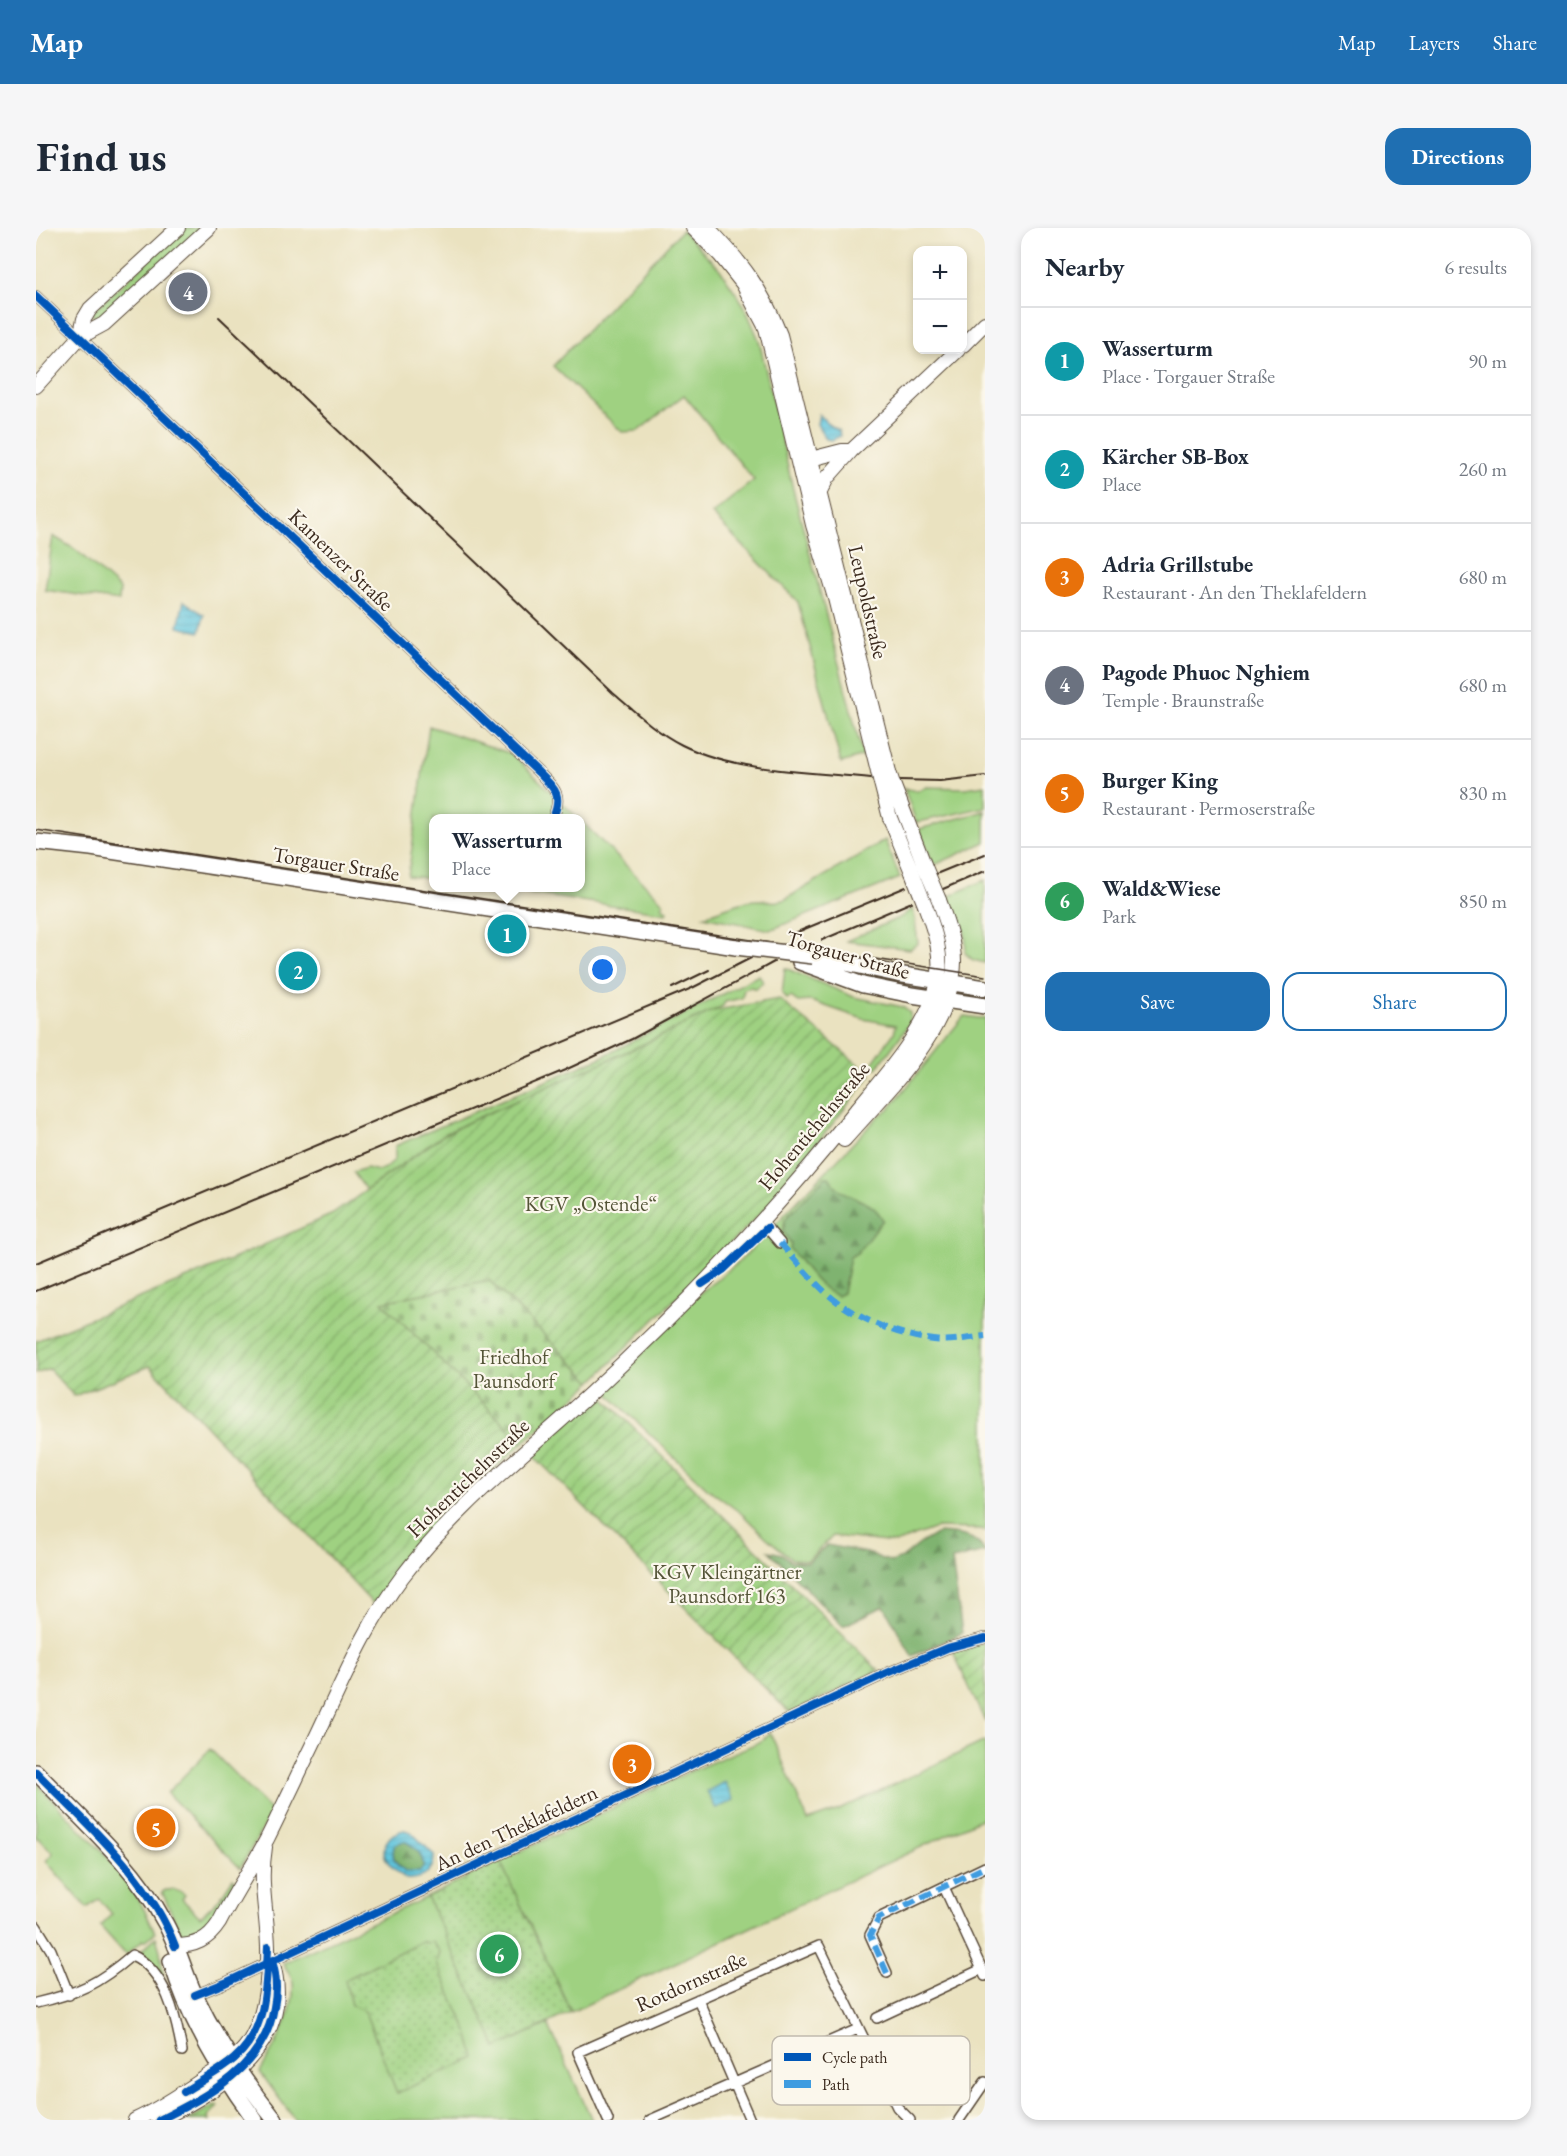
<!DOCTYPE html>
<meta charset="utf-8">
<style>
:root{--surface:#fff;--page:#f6f6f7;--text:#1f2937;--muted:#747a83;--line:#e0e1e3;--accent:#1f6fb2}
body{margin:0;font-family:"EB Garamond",serif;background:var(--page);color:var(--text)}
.controls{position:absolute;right:18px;top:18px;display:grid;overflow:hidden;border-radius:12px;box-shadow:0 3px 9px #0003}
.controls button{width:54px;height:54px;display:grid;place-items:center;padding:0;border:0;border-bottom:2px solid var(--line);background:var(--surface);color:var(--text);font:30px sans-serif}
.you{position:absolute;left:567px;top:742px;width:21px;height:21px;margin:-15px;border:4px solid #fff;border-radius:50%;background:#1a73e8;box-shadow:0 0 0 9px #1a73e833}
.badge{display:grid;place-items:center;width:39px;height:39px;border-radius:50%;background:var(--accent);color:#fff;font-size:20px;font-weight:700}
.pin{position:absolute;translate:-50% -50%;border:3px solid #fff;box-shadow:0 2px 6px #0006}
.popup{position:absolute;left:393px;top:586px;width:156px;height:78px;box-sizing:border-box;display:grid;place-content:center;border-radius:12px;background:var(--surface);filter:drop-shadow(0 2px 4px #0005);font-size:20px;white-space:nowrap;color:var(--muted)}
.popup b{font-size:22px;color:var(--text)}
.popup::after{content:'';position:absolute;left:50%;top:100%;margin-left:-12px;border:12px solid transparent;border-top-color:var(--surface)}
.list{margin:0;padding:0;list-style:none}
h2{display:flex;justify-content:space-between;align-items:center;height:78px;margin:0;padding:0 24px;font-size:26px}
h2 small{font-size:20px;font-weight:400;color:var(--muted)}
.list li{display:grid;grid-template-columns:39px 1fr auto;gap:18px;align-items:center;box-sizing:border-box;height:108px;padding:0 24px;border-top:2px solid var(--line)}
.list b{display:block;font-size:22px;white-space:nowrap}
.list p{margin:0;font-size:20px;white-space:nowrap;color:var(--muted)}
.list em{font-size:20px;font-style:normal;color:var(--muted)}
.actions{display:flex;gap:12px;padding:18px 24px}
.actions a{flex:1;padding:14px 0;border:2px solid var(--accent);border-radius:18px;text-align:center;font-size:21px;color:var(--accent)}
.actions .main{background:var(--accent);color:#fff}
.map{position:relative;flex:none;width:949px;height:1892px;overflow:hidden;border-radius:18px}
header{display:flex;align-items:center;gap:36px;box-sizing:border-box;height:84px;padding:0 30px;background:var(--accent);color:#fff}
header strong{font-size:28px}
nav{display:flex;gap:33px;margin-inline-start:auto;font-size:21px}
.intro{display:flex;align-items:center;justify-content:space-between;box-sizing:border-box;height:144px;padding:0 36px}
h1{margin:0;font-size:42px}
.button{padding:15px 27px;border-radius:18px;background:var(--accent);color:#fff;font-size:21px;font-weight:700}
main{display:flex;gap:36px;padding:0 36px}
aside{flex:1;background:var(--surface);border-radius:18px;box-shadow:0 3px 9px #0003}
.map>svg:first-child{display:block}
.grass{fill:#9fd181;stroke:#6d7e50;stroke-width:1.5;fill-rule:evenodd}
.forest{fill:url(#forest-firs);stroke:#5d6e46;stroke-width:1.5}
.cemetery{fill:url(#cemetery-stones);stroke:#6d7e50;stroke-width:1.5}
.park{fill:url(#park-dots);stroke:#6d7e50;stroke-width:1.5}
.garden{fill:url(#garden-furrows);stroke:#6d7e50;stroke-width:1.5}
.water{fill:url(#water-rules);stroke:#4e787e;stroke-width:1.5;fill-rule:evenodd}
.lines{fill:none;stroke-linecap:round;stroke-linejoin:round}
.street-casing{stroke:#554636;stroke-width:12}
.secondary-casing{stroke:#554636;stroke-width:16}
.primary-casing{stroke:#554636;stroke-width:18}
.street{stroke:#fff;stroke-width:9}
.secondary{stroke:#fff;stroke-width:14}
.primary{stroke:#fff;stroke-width:15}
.tram{stroke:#3b2a1e;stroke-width:1.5}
.rail{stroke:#3b2a1e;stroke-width:2}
.secondary-bridge-casing{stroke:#554636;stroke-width:16;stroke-linecap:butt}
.primary-bridge-casing{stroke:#554636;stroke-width:18;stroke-linecap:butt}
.secondary-bridge{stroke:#fff;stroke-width:14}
.primary-bridge{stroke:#fff;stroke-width:15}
.quiet{stroke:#3f9ce0;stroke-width:6;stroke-dasharray:12 6;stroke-linecap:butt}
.cycleway-casing{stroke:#fbf7ec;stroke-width:11}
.cycleway{stroke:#0057b8;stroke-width:8}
.labels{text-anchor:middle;stroke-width:4.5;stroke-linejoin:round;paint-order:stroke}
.street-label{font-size:21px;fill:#3b2a1e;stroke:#fbf7ec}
.park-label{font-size:21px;fill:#545437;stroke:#fbf7ec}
.key{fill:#fbf7ec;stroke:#c1baae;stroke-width:1.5}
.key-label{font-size:16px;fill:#3b2a1e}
</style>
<header>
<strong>Map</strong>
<nav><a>Map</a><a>Layers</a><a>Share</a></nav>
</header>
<div class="intro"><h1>Find us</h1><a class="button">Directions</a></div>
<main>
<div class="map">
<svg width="949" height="1892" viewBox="0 0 949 1892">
<defs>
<pattern id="forest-firs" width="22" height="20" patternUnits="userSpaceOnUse" patternTransform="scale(1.5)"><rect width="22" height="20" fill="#7fb36f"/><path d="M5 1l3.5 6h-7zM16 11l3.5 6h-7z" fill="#69925b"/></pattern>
<pattern id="cemetery-stones" width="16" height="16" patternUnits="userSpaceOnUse" patternTransform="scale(1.5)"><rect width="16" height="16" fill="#9fd181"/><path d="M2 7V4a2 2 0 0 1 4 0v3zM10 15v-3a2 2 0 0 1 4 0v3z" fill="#83aa69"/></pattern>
<pattern id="park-dots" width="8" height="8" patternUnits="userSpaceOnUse" patternTransform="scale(1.5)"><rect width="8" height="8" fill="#9fd181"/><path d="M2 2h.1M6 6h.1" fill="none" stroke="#83aa69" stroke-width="1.8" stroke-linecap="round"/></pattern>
<pattern id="garden-furrows" width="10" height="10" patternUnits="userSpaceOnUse" patternTransform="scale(1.5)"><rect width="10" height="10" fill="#9fd181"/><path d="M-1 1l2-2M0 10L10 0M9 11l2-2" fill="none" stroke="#83aa69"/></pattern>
<pattern id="water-rules" width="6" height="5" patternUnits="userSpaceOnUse" patternTransform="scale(1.5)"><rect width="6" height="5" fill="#61c6de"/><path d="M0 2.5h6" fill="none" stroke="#55aabe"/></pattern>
</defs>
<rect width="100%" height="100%" fill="#fbf7ec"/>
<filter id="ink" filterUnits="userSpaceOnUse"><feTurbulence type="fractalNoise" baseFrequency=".0167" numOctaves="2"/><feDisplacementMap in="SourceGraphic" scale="12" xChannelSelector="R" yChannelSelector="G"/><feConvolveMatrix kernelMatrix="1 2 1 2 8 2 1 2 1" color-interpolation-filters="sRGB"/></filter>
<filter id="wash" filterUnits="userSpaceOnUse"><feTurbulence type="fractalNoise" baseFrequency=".008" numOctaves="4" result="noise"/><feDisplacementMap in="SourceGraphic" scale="24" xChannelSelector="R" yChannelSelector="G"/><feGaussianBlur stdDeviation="1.35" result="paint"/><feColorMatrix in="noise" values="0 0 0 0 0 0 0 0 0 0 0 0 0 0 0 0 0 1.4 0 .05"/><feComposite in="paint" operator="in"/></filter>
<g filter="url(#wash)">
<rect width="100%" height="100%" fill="#eae2c0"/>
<path class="grass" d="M148 0H167L63 94 55 85Z
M646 2 683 40 708 77 723 112 757 261 827 528 805 535 762 374 676 286 718 252 648 167 602 203 586 204 517 138Z
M17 308 40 322 84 361 83 373 9 362Z
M393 498 476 526 542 590H398L397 651 372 648Z
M949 557V579L883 594H880L868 560 881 563 890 559 929 560Z
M949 583V614L901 636H897L883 601Z
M545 593 628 675 626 678 631 683 630 685 454 660H544Z
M849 612 864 650 734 702 668 688C685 682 703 673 720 672 731 671 735 676 748 672Z
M949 652V735L937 732 929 725C933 700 922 689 911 669Z
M876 681 878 686 882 715 874 721 810 713 865 689Z
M749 740 818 769 867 779 874 785V795L841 840 835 837 858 805 860 797 827 791 775 773 762 774 755 769 751 771 746 766Z
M723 747 727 754 720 761 715 759 708 761 706 770 689 774 687 778 606 817 437 892 409 906 330 962 317 944 331 940 342 943 353 938 359 931V918L562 831Z
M928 788 949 791V1304L945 1301 900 1300 859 1315 797 1308 772 1332 756 1331 731 1310 706 1286 671 1260 581 1175 570 1162 664 1065 704 1033 843 888 853 881Z
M734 1504 772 1593 803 1582 949 1513V1589L535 1784 464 1633 653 1544 726 1513Z
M174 1521 236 1584 204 1640 131 1565Z
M0 1555 81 1639C97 1659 109 1681 119 1705L109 1713 107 1712 90 1727 64 1698 76 1686 63 1671 51 1680 10 1633 17 1625 3 1610 0 1611Z
M197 1650 200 1653C187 1676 175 1704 148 1712L126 1664C131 1660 144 1662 149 1667L146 1671 164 1689 184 1670Z
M391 1669 461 1819 512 1796 556 1892H259L224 1844C237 1821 260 1784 257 1756 257 1749 250 1741 247 1735ZM400 1735 432 1804 362 1865 329 1783Z
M120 1709 124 1723 127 1747 123 1748 106 1728 105 1723Z
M181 1876 182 1878 172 1889 174 1892H152Z"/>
<path class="forest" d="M789 949H793C796 953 799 958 803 961 820 974 836 971 847 992L821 1025 814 1029 807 1065 801 1068C782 1061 767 1036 754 1021L755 1016 747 1003 749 991Z
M902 1305C920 1306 940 1306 949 1324L916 1332 926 1405 876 1428 848 1378 807 1398 733 1323 746 1326 755 1333 772 1334 791 1317 831 1325 855 1334 866 1330 885 1315Z
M367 1612C380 1619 385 1624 388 1638L384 1643H369C360 1635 354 1629 359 1616Z"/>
<path class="cemetery" d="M453 1052 556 1154 487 1215 345 1074Z"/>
<path class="park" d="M464 1633 535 1784 461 1820 391 1669Z
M385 1713 390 1715 396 1714 404 1724 401 1736 432 1804 439 1830 361 1865 329 1784 315 1777 309 1752Z"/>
<path class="garden" d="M743 771 835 847 731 979 556 1154 453 1052 346 1074 487 1215 431 1266 398 1302 339 1378 114 1138 38 1168 13 1141 0 1146V1113L183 1037 297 986 409 906 437 892 606 817 676 783Z
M564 1166 843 1443 754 1485 496 1226Z
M949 1415V1494L916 1421Z"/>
<path class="water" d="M783 186 793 197 803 203 804 208 796 212 790 211 781 196Z
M148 373 168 387 164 404 142 399Z
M689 1554 698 1572 680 1581 671 1563Z
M368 1602 375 1604 398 1627C399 1643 385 1653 370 1651 364 1646 357 1641 352 1634 342 1620 353 1605 368 1602ZM368 1613C380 1619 385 1624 388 1638L384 1643H369C359 1635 354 1629 359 1616Z"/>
</g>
<g filter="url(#ink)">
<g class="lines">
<defs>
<path id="street" d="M0 68 502 544C519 561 527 566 517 590
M731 1000 744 1015
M908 1659 949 1748
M0 1698 15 1722 33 1767
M851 1745 834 1707 843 1690 949 1639
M159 1767 189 1755 849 1446 911 1420 949 1410
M662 1771 714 1892
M0 1775C43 1765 62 1756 96 1727 130 1743 140 1789 146 1823
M841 1790 946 1741
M572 1892 542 1824 783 1718 861 1879 874 1892
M614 1892 822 1801
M923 1892 949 1854"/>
<path id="secondary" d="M657 0 684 27 707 56 730 100 777 297 799 370 842 543
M672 0C706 35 726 61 744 107L853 544
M44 109 48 91 54 81 142 0
M927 117 949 95
M0 158 44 109 68 96 173 0
M767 233 806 223H815
M784 264 791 250 815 223 922 122
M845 555 854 590 876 644
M857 556 889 639
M808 912C850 864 917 801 918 734 918 712 910 692 903 672
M139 1718C159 1718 172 1712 183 1695 198 1666 216 1639 231 1611 245 1583 259 1553 273 1524 302 1465 326 1402 366 1349 420 1278 489 1226 554 1166 647 1080 738 985 817 886 847 850 889 804 901 758 908 729 899 704 889 677
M99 1892C123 1881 144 1867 166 1852 178 1843 192 1837 203 1826 229 1802 233 1753 232 1719 231 1682 223 1657 229 1619
M123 1892C186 1861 261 1815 236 1733"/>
<path id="primary" d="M0 614 55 620 700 719
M777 728 861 746 949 760
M764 734 827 757 876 767 949 778
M0 1544C45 1591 97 1635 128 1693 141 1715 147 1741 158 1765 180 1811 207 1852 239 1892
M135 1733C153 1791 183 1843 219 1892"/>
</defs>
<use href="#street" class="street-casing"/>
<use href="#secondary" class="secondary-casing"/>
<use href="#primary" class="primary-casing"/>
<use href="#street" class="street"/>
<use href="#secondary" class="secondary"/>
<use href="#primary" class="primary"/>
<path class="tram" d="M0 602 949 748"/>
<path class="rail" d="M183 89 577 465C599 484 620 504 646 517 700 544 776 544 835 550
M864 552 904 553 949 548
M900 646 949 626
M907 661 949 643
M754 707 870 659
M786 712 876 674
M636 760 673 742
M0 1035 656 760 715 730
M0 1063 529 842 596 811 738 734"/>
<defs>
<path id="secondary-bridge" d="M842 543 845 555
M853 544 857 556
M889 639 903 672
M876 644 889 677"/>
<path id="primary-bridge" d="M700 719 777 728"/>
</defs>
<use href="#secondary-bridge" class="secondary-bridge-casing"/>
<use href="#primary-bridge" class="primary-bridge-casing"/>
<use href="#secondary-bridge" class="secondary-bridge"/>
<use href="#primary-bridge" class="primary-bridge"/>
<path class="quiet" d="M744 1015C757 1029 769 1044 782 1057 811 1087 857 1107 898 1112 915 1114 932 1110 949 1108
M851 1745 834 1707 843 1690 949 1639"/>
<defs>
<path id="cycleway" d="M0 68 502 544C519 561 527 566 517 590
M666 1056 687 1042 731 1000
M0 1544C51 1597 112 1647 139 1718
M159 1767 189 1755 849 1446 911 1420 949 1410
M148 1864C164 1853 183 1844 198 1831 231 1803 230 1759 232 1719
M123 1892C172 1868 229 1838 238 1779 241 1764 241 1749 236 1733"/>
</defs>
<use href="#cycleway" class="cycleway-casing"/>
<use href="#cycleway" class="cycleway"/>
</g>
</g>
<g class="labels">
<g class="street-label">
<text transform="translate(305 332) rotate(44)" y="7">Kamenzer Straße</text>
<text transform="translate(832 374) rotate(77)" y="7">Leupoldstraße</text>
<text transform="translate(300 636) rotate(9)" y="7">Torgauer Straße</text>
<text transform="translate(812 727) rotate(16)" y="7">Torgauer Straße</text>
<text transform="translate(778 898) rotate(-50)" y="7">Hohentichelnstraße</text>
<text transform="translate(432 1250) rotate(-44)" y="7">Hohentichelnstraße</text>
<text transform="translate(480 1600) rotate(-25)" y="7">An den Theklafeldern</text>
<text transform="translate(655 1754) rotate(-24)" y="7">Rotdornstraße</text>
</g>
<g class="park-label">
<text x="555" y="983">KGV „Ostende“</text>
<text x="478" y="1136">Friedhof<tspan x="478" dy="24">Paunsdorf</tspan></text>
<text x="691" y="1351">KGV Kleingärtner<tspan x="691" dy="24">Paunsdorf 163</tspan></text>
</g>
</g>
<rect x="736" y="1808" width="198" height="69" rx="9" class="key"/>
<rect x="748" y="1825" width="27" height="8" fill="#0057b8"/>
<rect x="748" y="1852" width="27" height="8" fill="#3f9ce0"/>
<g class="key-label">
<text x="786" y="1835">Cycle path</text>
<text x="786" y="1862">Path</text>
</g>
</svg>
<div class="controls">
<button>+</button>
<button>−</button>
</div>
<div class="you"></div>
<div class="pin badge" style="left:471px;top:706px;background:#0f9aa8">1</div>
<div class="popup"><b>Wasserturm</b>Place</div>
<div class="pin badge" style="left:262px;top:743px;background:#0f9aa8">2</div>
<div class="pin badge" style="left:596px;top:1536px;background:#e8710a">3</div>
<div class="pin badge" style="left:152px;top:64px;background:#6b7280">4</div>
<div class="pin badge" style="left:120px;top:1600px;background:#e8710a">5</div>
<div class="pin badge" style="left:463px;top:1726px;background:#2e9e5b">6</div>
</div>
<aside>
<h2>Nearby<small>6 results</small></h2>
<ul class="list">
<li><span class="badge" style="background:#0f9aa8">1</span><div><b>Wasserturm</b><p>Place · Torgauer Straße</p></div><em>90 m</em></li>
<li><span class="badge" style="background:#0f9aa8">2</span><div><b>Kärcher SB-Box</b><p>Place</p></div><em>260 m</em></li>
<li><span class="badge" style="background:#e8710a">3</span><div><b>Adria Grillstube</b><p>Restaurant · An den Theklafeldern</p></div><em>680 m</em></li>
<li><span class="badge" style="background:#6b7280">4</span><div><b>Pagode Phuoc Nghiem</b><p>Temple · Braunstraße</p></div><em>680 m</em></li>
<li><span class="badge" style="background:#e8710a">5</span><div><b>Burger King</b><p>Restaurant · Permoserstraße</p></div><em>830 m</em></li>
<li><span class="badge" style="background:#2e9e5b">6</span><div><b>Wald&amp;Wiese</b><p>Park</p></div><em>850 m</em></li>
</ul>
<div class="actions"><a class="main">Save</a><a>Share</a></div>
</aside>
</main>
